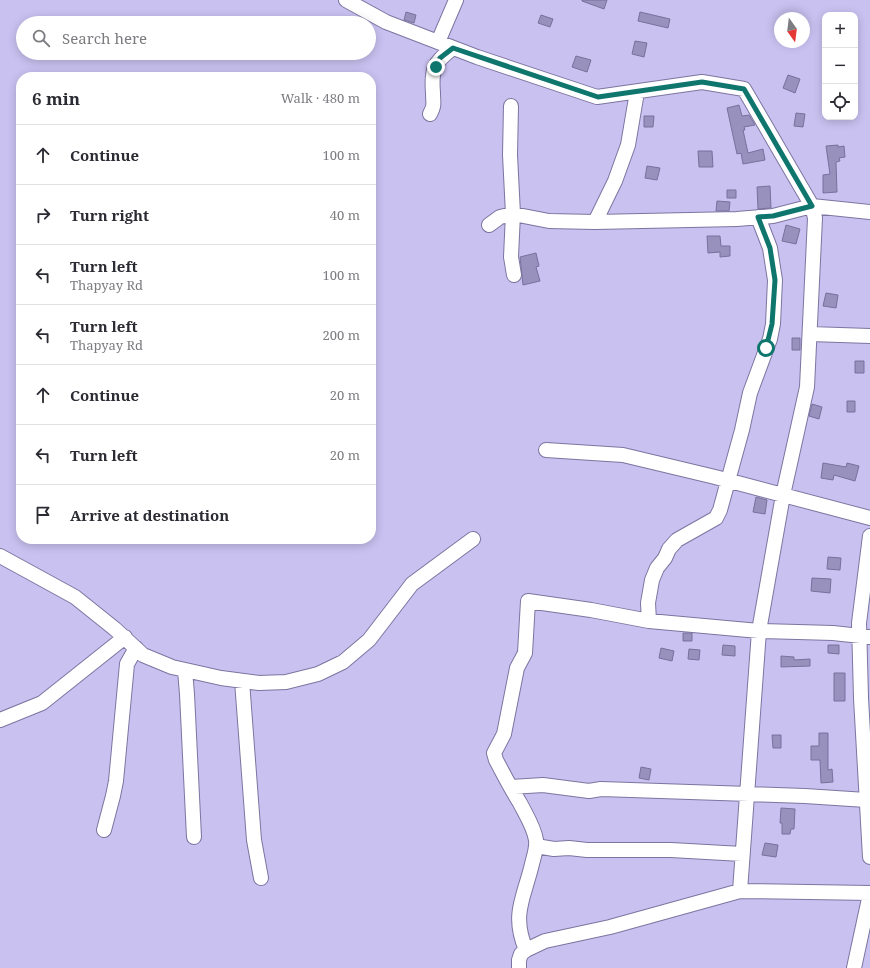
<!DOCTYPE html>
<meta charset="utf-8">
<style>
:root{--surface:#fff;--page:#f2f2f3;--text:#2b2b33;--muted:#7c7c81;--line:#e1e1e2}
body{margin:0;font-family:"Noto Serif",serif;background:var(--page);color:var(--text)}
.controls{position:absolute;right:12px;top:12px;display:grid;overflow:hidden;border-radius:8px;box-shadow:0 2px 10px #0003}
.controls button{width:36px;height:36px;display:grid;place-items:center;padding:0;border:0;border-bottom:1px solid var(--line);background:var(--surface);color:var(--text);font:20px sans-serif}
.compass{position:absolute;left:774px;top:12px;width:36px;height:36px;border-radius:50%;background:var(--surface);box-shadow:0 2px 10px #0003;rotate:166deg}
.stop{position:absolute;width:12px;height:12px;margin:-9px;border:3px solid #0f766e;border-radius:50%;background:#fff}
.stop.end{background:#0f766e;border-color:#fff;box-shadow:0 1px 4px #0008}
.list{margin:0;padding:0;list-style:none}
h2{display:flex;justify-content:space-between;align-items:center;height:52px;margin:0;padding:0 16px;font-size:17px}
h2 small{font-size:13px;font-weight:400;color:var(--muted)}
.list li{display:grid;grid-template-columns:26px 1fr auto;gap:12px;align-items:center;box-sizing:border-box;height:60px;padding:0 16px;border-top:1px solid var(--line)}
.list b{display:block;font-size:15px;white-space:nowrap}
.list p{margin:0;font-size:13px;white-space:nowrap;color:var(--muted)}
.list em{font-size:13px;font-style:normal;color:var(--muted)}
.icon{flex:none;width:22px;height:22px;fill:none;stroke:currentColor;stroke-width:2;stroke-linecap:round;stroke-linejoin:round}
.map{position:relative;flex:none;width:870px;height:968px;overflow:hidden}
.search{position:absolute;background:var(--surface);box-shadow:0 2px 10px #0003;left:16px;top:16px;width:360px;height:44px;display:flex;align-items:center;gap:10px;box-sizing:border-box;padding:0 14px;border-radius:22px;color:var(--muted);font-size:15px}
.panel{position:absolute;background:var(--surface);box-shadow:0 2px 10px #0003;left:16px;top:72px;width:360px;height:472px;border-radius:16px}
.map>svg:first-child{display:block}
.building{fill:#9890bd;stroke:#79719c}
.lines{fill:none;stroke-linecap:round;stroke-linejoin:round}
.minor-casing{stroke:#7d75a0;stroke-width:16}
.minor{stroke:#fff;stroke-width:14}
.route{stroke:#0f766e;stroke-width:5}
</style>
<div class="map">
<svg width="870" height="968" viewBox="0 0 870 968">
<rect width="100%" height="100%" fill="#c9c1f0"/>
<path class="building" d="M582 0H607L604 9 582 1Z
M406 12 416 15 414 23 404 20Z
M640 12 670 19 668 28 638 21Z
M541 15 553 19 550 27 538 23Z
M635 41 647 43 644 57 632 54Z
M576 56 591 60 587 72 572 67Z
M788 75 800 79 795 93 783 88Z
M739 105 742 116 749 115 755 125 744 127 745 130H743L748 153 763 149 765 160 743 164 741 153 737 154 727 108Z
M796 113 805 114 803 127 794 126Z
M644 116H654L653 127H644Z
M838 145V147L844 146 845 157 839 158 840 161 836 162 837 192 823 193V175L830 174 826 146Z
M698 151H712L713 167H699Z
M647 166 660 168 657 180 645 178Z
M770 186 771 208 758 209 757 187Z
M727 190H736V198H727Z
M717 201 730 202 729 211H716Z
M786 225 800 229 796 244 782 241Z
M707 236H720L721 246H730V256L720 257V252L708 253Z
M536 253 539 266 536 267 540 281 523 285 520 257Z
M826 293 838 295 836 308 823 306Z
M792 338H800V350H792Z
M855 361H864V373H855Z
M847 401H855V412H847Z
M812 404 822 407 819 419 809 416Z
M823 463 846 467 847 463 859 466 855 481 834 475 833 480 821 478Z
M756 497 767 500 765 514 753 512Z
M828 557 841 558 840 570 827 569Z
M812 578 831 579 830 593 811 591Z
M683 633H692V641H683Z
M723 645 735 646V656L722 655Z
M828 645H839V654L828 653Z
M661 648 674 651 672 661 659 658Z
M689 649 700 650 699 660 688 659Z
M781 656 794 657V660L810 659V666L781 667Z
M834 673H845V701H834Z
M819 733H828V770L832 769 833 782 821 783 820 760H811V746H819Z
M772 735H781V748H773Z
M641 767 651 769 649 780 639 778Z
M781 808 795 809 794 829H791L790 834H782V823H780Z
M765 843 778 845 776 857 762 855Z"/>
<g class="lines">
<defs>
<path id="minor" d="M346 0 386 22 477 57 597 97 702 82 744 89 812 206 870 212
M438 42 456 0
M511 106 510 155 513 214 511 257 514 275
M430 114C435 105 433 103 433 93 431 69 434 62 453 48
M595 222 615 181 628 145 637 92
M489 225 500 217 513 214 549 221 595 222 737 219 773 216 812 206 815 218 807 387 783 495 759 631 740 891
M810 334 870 336
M546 450 623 455 715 477 870 518
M870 536 859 623 861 698 870 857
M0 556 75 597 115 629 143 655 172 667 221 678 259 683 286 682 318 674 343 662 369 640 412 584 473 539
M649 621 648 603 652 580 657 568 665 558 669 549 677 540 716 518 720 510 742 430 750 393 770 339 773 324 775 280 770 248 758 217
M185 670 187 694 194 837
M242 681 254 840 261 878
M0 720 42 703 125 637
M511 787 543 785 589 791 601 789 805 796 866 800
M104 830 113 796 116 781 127 664 136 648
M536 846 554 849 569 848 587 850H671L742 854
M526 950C511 914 524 898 532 864 534 856 537 848 536 840 534 827 526 815 520 803 511 789 504 775 496 760L494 753 504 734 517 668 525 653 528 601 591 610 649 621 759 631 833 633 870 637
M519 968V960L521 954 526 950 545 941 610 927 740 891 870 893
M854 968 870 894"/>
</defs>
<use href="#minor" class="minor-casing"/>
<use href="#minor" class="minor"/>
</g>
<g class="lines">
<path class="route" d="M436 67 440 58 453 48 598 97 702 82 744 89 812 206 773 216 758 217 770 248 775 280 772 324 766 348"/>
</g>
</svg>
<div class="controls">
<button>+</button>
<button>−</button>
<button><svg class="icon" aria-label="locate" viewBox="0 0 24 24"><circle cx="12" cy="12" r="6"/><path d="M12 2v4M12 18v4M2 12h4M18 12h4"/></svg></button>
</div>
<svg class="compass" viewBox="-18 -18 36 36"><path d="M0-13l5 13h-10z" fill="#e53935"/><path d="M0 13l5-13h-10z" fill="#7c7c81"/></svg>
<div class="stop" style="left:766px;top:348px"></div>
<div class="stop end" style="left:436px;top:67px"></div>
<div class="search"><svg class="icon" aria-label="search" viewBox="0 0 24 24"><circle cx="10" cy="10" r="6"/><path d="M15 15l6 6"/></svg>Search here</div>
<section class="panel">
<h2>6 min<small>Walk · 480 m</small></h2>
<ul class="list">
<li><svg class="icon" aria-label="ahead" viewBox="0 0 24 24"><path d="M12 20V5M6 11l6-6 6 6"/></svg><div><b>Continue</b></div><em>100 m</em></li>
<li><svg class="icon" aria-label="right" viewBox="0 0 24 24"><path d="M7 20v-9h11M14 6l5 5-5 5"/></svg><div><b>Turn right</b></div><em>40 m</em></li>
<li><svg class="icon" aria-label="left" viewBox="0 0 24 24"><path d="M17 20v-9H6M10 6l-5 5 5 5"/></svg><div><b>Turn left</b><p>Thapyay Rd</p></div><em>100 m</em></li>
<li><svg class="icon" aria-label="left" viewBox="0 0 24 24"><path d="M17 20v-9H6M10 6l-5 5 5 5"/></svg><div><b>Turn left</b><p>Thapyay Rd</p></div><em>200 m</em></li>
<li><svg class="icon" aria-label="ahead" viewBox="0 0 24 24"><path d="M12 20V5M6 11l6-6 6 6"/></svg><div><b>Continue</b></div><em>20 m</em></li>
<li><svg class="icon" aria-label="left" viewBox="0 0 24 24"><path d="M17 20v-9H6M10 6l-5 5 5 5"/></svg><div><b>Turn left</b></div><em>20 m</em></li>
<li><svg class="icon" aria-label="arrive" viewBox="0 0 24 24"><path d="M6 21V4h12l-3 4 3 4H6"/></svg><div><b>Arrive at destination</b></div></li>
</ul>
</section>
</div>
